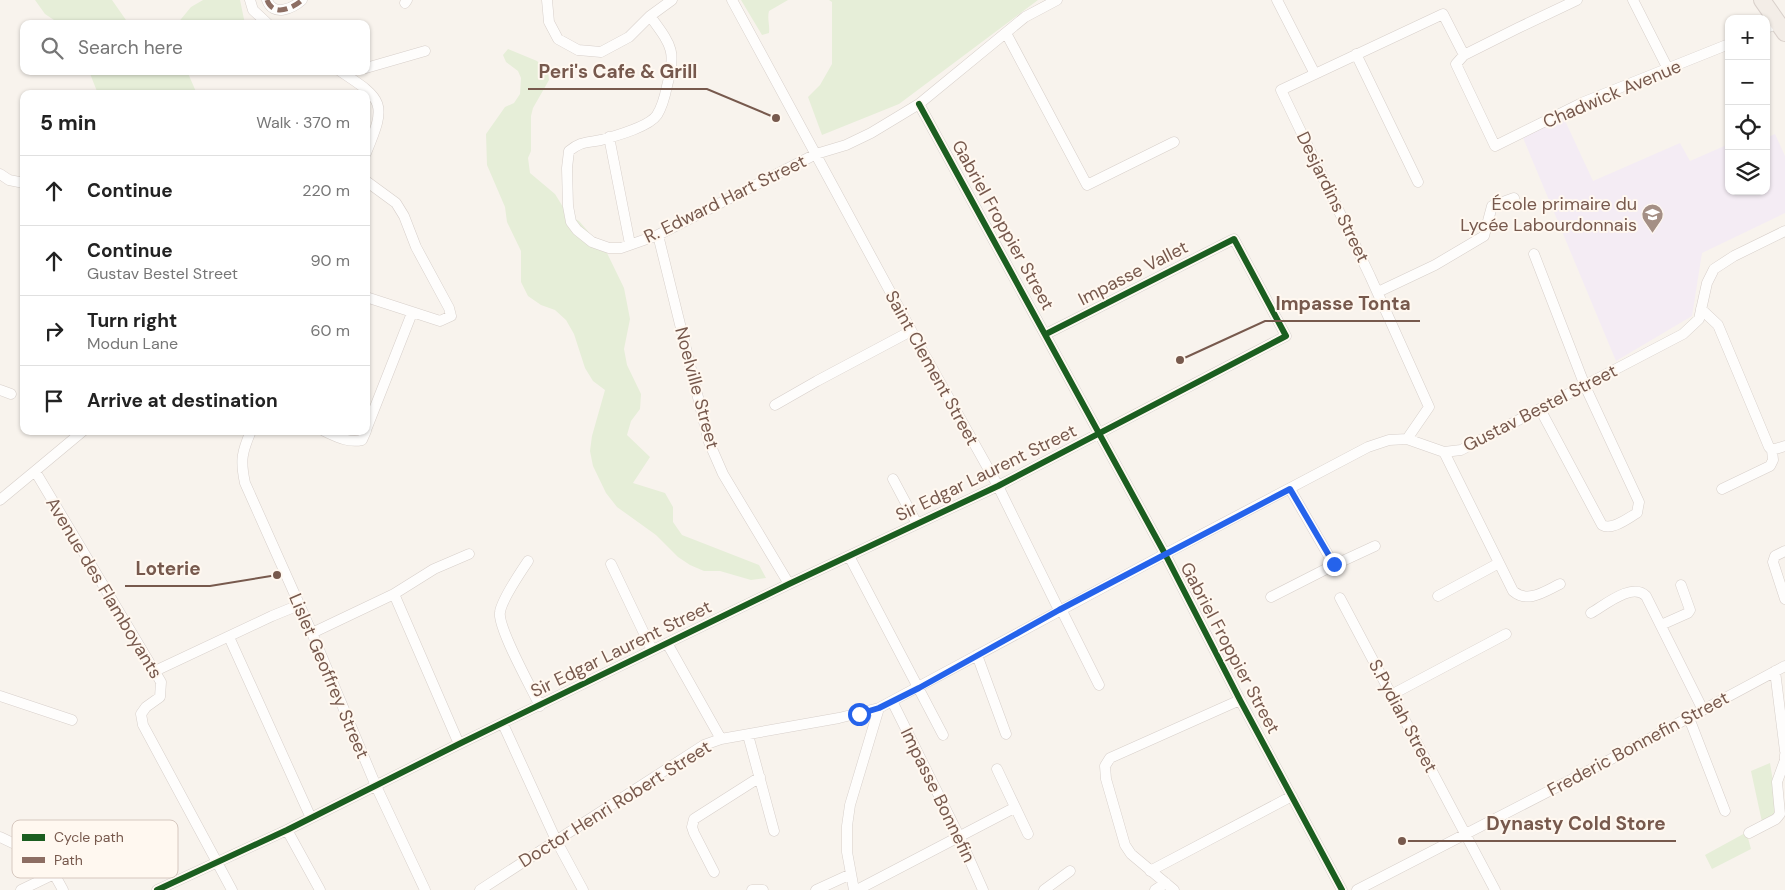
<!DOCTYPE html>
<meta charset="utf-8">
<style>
:root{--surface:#fff;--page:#f2f2f2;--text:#222;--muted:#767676;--line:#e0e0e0}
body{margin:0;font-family:"DM Sans",sans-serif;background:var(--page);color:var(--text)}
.controls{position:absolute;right:15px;top:15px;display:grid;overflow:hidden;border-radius:10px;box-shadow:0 1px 4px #0004}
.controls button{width:45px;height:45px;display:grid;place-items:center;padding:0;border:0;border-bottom:1px solid var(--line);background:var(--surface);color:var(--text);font:25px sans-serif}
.stop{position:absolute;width:15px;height:15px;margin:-11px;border:4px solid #2563eb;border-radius:50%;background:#fff}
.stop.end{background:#2563eb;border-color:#fff;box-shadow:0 1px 5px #0008}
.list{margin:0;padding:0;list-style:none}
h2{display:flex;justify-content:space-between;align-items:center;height:65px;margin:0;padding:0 20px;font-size:21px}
h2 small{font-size:16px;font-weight:400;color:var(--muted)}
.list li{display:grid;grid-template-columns:32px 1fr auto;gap:15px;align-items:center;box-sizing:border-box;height:70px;padding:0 20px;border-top:1px solid var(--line)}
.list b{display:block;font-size:19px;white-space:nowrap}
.list p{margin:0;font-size:16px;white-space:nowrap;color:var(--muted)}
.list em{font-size:16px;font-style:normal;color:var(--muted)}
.icon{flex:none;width:28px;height:28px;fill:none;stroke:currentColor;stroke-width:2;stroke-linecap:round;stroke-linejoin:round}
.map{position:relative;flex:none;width:1785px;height:890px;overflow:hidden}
.search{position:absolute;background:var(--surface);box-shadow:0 1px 4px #0004;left:20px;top:20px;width:350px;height:55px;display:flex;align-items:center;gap:12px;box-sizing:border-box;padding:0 18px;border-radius:10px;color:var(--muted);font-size:19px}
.panel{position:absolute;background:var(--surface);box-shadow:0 1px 4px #0004;left:20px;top:90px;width:350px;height:345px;border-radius:10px}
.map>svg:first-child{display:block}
.education{fill:#f4ecf4}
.green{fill:#e6eed8}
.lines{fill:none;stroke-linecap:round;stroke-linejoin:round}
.minor-casing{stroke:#d7cfca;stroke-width:11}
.primary-casing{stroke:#d9d0cb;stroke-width:18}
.minor{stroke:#fefdfc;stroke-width:10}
.primary{stroke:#f3ede7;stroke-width:16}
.quiet{stroke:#8d6e63;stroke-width:5;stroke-dasharray:10 5;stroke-linecap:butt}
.cycleway-casing{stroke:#fff8f0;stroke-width:9}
.cycleway{stroke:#1b5e20;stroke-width:6}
.route{stroke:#2563eb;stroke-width:6}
.labels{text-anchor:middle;stroke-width:4;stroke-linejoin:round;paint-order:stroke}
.street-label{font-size:18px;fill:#77594d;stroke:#fff8f0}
.poi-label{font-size:18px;fill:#77594d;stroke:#fff8f0;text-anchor:end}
.key{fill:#fff8f0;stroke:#d6c8bf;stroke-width:1}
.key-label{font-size:14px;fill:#77594d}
.leader{fill:none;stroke:#77594d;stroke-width:2}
.callout-dot{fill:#77594d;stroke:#fff8f0;stroke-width:2}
.callout-label{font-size:19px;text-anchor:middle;font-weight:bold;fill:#77594d;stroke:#fff8f0;stroke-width:4;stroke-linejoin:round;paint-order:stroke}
</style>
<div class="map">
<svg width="1785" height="890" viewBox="0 0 1785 890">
<rect width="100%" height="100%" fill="#f8f3ed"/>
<path class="education" d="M1562 114 1593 181 1680 143 1690 161 1729 144V191H1766V138L1775 134 1785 156V213L1702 253 1692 316 1616 361 1521 133Z"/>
<path class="green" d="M35 0H112L126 20 134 24H60L45 14Z
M203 0H240L245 24H177L191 7Z
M741 0H788L769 11C767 19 770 25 769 33L762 35Z
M829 0H1038L899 104 822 135 808 97 820 85 832 64V2Z
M508 49 537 61 548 72 549 80 533 108 531 116V151L528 158 530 173 555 194 568 215 579 221 607 253 624 288 630 319 624 349 627 365 641 394 640 409 631 421 627 435 650 457 633 483 665 493 673 507V522L682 535 759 565 766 578 751 580 720 571H704L690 565 678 557 656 535 617 507 606 493 593 466 590 451 592 436 605 390 593 381 585 368 574 334 566 320 555 310 541 305 528 296 521 282V251L507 222 505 207 487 165 486 134 505 107 514 103 520 94 521 78 518 71 506 62 503 55Z
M89 71H187L197 94H98Z
M1770 763 1778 812 1762 822 1751 771Z
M1747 832 1750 836 1748 838 1751 849 1712 869 1705 855Z"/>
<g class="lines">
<defs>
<path id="minor" d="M250 0 253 10 268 24
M267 0C273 17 292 9 302 0
M547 0 549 22 558 39 578 50 601 52 629 37 650 16 672 0
M732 0 918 343 998 486 1059 610
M1277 0 1315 74
M1577 0 1518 28 1464 55 1456 64 1495 146 1584 102 1729 44
M1633 0 1668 69
M405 3 407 0
M650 16C671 45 677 50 667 86 665 96 662 107 657 115 649 127 615 136 601 140 587 143 581 141 569 151L567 168 568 206 571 222 577 230 592 242 609 248H621L658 235 816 154 846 145 871 133 919 104 1025 17 1057 0
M1766 28 1779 23
M1006 33 1087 185 1174 142
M1356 54 1418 182
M366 68 425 51
M340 71C384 100 387 103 366 153
M919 104 1165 554 1240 700 1342 890
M609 137 630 244
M0 174 9 180 24 183
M366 181 396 203 404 216 416 247 449 308 451 316 440 321 366 297
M658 235 709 442 723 474 789 584
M1534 254 1585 386 1639 502 1637 513C1628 518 1612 531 1602 525L1540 409
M1378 292 1435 265 1484 236 1492 206 1514 198
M1701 309 1718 325 1769 447 1772 450 1785 446
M0 390 11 394
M775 405 817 381 911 331
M366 430 412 313
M83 431 35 471 161 682 160 697 146 707 141 714 143 725 232 890
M251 431C242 452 240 460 245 483L312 633 376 786 425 890
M324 431C337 437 348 443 362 440L366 431
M1407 439 1429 407 1370 276 1281 90 1443 14 1464 55
M1444 452 1513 591C1528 604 1545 591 1560 584
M893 479 917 524
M1290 489 1334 565
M1722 489 1770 466 1773 460 1772 450
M0 500 35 471
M1785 551 1775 556 1773 562 1785 599
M849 556 943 735
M528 561C520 573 502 599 500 612 497 627 532 689 540 706
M611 564 652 650
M394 594 459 744
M1438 596 1499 563
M1271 597 1334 565 1375 546
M1340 598 1495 890
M1061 609 1099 685
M1591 613C1605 605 1632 582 1646 596L1703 710
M1661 625 1688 613 1690 610 1681 585
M312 633 394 594 434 569 469 554
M229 637 311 818
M667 643 721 739
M977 655 1006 734
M155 671 272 616 299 605
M1775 671 1785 751
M1391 695 1506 634
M0 696 72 720
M892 701 959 836 983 890
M1689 718 1725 811
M503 724 556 840 583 890
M748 735 774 831
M997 769 1028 834
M287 830 320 890
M1749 833 1776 819 1780 814 1777 782 1785 760V755
M0 837 42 857 48 863 63 890
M1150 871 1292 796
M714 872 694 833 692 827 694 819 760 777
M21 890 54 874
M157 890 287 830 459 744 789 584 998 486 1286 336 1234 239 1046 334
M480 890 704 745 721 739 839 718 879 708 1165 554 1368 447 1389 440 1407 439 1444 452 1461 450 1683 334 1699 319 1707 283 1714 269 1734 256 1785 231
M752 890H763
M816 890 851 874
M854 890 847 852V826L850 805 879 708
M857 890 1014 808
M1044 890 1070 871
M1155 890 1166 883
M1174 890 1131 854 1125 845 1106 779 1105 766 1110 758 1240 700
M1357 890 1619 755 1785 666"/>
<path id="primary" d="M1762 0 1785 33"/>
</defs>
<use href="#minor" class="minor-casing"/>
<use href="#primary" class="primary-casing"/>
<use href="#minor" class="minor"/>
<use href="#primary" class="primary"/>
<path class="quiet" d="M267 0C273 17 292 9 302 0"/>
<defs>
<path id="cycleway" d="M919 104 1165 554 1240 700 1342 890
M157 890 287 830 459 744 789 584 998 486 1286 336 1234 239 1046 334"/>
</defs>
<use href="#cycleway" class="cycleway-casing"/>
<use href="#cycleway" class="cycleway"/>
</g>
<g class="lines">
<path class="route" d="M859 714 879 708 919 688 1059 610 1290 489 1334 564"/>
</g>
<defs>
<symbol id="school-pin" viewBox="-11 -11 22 30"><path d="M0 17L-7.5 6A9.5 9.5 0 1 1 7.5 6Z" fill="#a48f85" stroke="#fff8f0"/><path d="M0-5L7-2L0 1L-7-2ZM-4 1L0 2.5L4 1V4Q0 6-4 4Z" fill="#fff"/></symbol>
</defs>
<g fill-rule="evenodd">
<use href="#school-pin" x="1640" y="202" width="25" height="34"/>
</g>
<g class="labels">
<g class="street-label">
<text transform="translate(1612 94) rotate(-23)" y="6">Chadwick Avenue</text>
<text transform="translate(1333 197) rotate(64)" y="6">Desjardins Street</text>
<text transform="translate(725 199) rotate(-26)" y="6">R. Edward Hart Street</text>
<text transform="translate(1003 225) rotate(61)" y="6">Gabriel Froppier Street</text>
<text transform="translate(1133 273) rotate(-27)" y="6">Impasse Vallet</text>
<text transform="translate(932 368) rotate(61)" y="6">Saint Clement Street</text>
<text transform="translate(697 388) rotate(75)" y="6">Noelville Street</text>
<text transform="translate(1540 408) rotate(-27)" y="6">Gustav Bestel Street</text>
<text transform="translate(986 473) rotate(-26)" y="6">Sir Edgar Laurent Street</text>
<text transform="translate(104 588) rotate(59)" y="6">Avenue des Flamboyants</text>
<text transform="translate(1230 648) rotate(62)" y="6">Gabriel Froppier Street</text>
<text transform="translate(621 649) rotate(-26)" y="6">Sir Edgar Laurent Street</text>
<text transform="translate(329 676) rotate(67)" y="6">Lislet Geoffrey Street</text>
<text transform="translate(1403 716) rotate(62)" y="6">S.Pydiah Street</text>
<text transform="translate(1638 744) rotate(-28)" y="6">Frederic Bonnefin Street</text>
<text transform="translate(938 795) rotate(64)" y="6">Impasse Bonnefin</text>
<text transform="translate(615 804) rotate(-32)" y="6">Doctor Henri Robert Street</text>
</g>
<g class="poi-label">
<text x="1637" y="210">École primaire du<tspan x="1637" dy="21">Lycée Labourdonnais</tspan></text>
</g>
</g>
<rect x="12" y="820" width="166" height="58" rx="8" class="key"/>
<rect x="22" y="834" width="23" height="7" fill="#1b5e20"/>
<rect x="22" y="857" width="23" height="6" fill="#8d6e63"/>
<g class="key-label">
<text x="54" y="842">Cycle path</text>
<text x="54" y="865">Path</text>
</g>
<path class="leader" d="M776 118L707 89H528M1180 360L1265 321H1420M277 575L210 586H125M1402 841L1476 841H1676"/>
<g class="callout-dot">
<circle cx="776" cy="118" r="5"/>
<circle cx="1180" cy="360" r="5"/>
<circle cx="277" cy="575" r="5"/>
<circle cx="1402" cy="841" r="5"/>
</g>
<g class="callout-label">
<text x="618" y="78">Peri's Cafe &amp; Grill</text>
<text x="1343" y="310">Impasse Tonta</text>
<text x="168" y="575">Loterie</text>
<text x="1576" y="830">Dynasty Cold Store</text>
</g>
</svg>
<div class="controls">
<button>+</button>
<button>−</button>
<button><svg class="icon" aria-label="locate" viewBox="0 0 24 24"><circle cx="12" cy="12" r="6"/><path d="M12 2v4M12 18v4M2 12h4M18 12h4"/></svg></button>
<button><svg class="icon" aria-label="layers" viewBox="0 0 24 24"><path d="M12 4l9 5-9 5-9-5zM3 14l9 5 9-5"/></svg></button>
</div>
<div class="stop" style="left:859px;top:714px"></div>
<div class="stop end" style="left:1334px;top:564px"></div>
<div class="search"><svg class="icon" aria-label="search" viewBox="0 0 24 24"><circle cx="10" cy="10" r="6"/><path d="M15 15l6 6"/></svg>Search here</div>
<section class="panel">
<h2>5 min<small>Walk · 370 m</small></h2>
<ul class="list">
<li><svg class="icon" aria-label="ahead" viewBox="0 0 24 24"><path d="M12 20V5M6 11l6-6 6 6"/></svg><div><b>Continue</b></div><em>220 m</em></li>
<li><svg class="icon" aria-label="ahead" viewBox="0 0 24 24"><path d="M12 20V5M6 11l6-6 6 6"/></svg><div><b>Continue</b><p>Gustav Bestel Street</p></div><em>90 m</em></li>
<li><svg class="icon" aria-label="right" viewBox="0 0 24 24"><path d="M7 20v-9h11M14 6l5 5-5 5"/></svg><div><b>Turn right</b><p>Modun Lane</p></div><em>60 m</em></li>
<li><svg class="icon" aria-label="arrive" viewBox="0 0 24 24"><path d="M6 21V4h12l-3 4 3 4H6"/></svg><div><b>Arrive at destination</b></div></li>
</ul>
</section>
</div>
